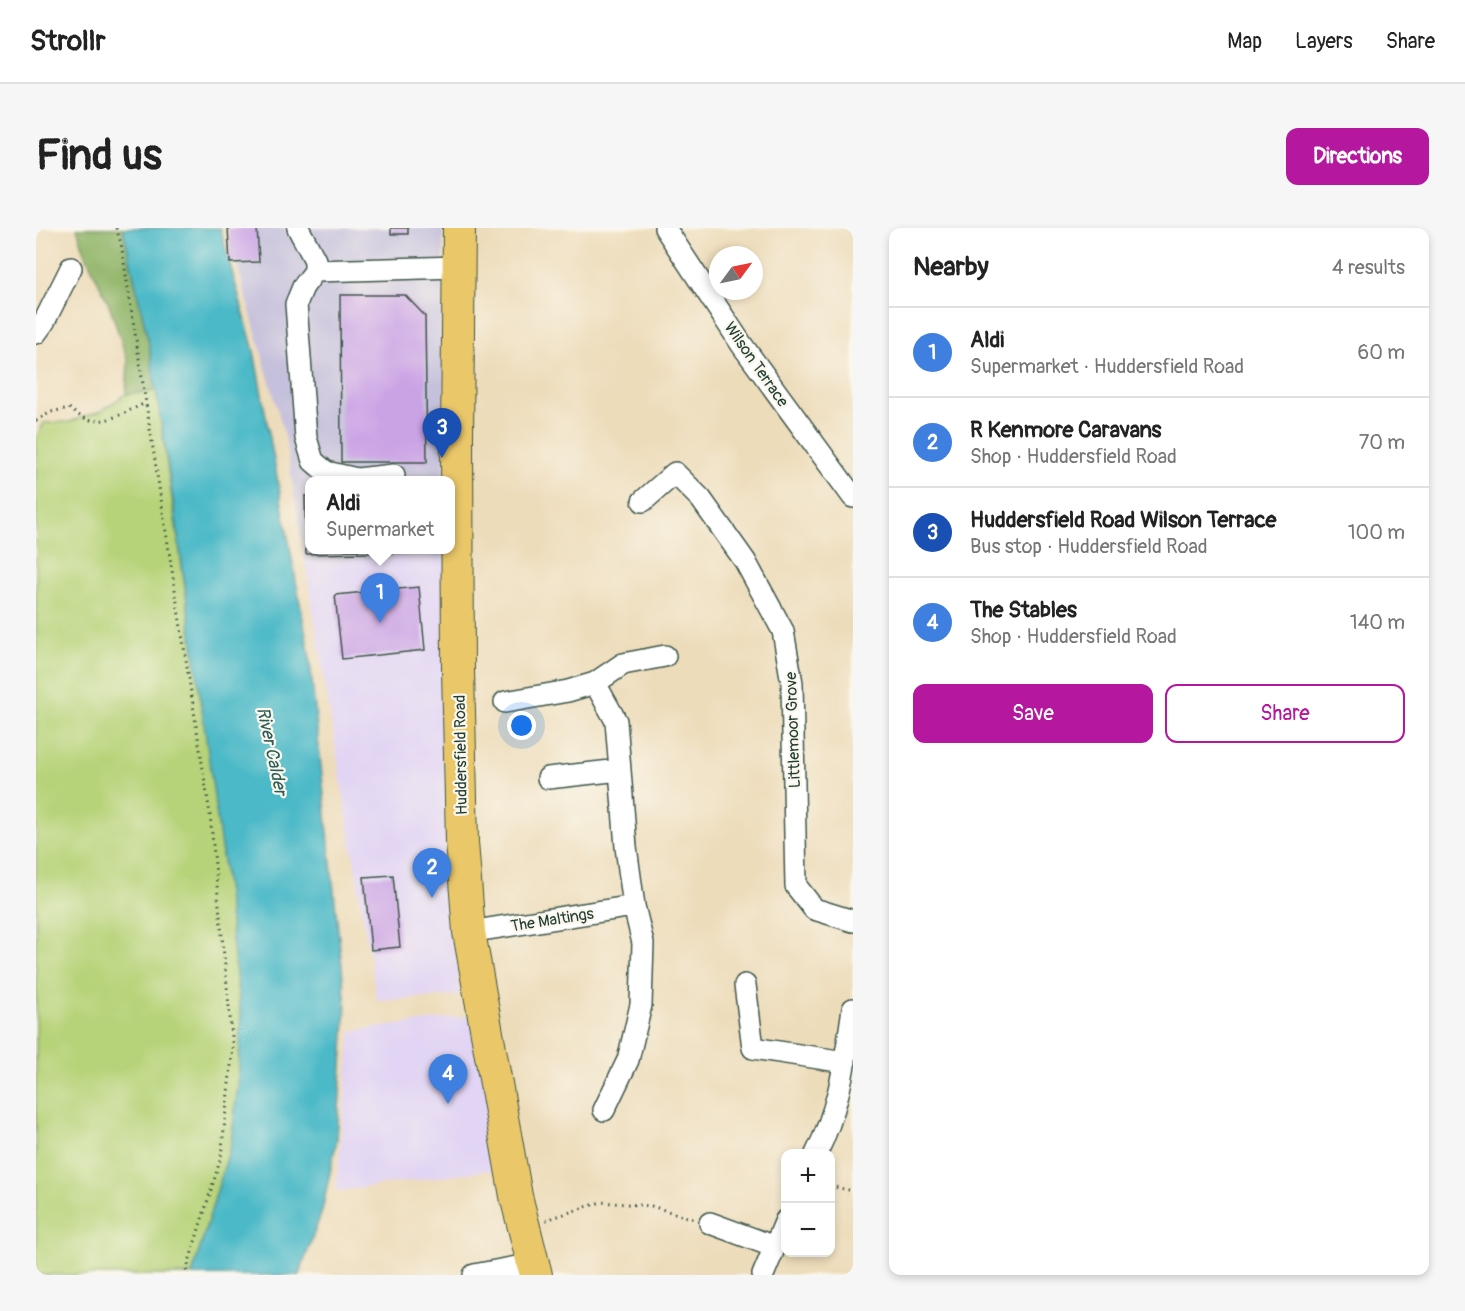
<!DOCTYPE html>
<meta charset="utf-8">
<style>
:root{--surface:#fff;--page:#f6f6f6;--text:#222;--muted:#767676;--line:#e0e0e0;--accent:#b5179e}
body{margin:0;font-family:Pangolin,sans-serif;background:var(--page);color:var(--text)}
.controls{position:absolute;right:18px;bottom:18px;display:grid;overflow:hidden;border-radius:12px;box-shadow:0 3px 9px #0003}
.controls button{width:54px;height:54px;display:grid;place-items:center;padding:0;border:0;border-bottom:2px solid var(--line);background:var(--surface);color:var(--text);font:30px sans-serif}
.compass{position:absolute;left:673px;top:18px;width:54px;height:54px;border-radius:50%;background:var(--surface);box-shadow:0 3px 9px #0003;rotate:57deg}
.you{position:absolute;left:486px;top:498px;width:21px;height:21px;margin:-15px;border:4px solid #fff;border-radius:50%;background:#1a73e8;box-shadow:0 0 0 9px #1a73e833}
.badge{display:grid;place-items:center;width:39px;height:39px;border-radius:50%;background:var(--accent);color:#fff;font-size:20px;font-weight:700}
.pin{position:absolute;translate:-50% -50px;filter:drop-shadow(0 2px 3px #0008)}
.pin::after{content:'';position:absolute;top:32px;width:21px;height:18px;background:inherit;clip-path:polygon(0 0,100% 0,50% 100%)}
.popup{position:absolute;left:269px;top:248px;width:150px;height:78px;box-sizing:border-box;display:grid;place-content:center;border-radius:12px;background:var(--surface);filter:drop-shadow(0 2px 4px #0005);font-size:20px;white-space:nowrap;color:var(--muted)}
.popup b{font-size:22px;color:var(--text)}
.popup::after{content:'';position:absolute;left:50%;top:100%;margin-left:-12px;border:12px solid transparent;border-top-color:var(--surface)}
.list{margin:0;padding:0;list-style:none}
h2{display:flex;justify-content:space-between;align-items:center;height:78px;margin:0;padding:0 24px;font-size:26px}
h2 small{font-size:20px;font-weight:400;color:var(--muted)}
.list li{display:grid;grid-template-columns:39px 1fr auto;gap:18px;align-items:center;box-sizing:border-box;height:90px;padding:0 24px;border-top:2px solid var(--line)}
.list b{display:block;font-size:22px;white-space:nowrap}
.list p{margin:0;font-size:20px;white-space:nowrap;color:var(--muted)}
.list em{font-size:20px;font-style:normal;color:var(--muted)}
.actions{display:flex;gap:12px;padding:18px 24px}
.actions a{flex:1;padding:14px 0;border:2px solid var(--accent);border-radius:12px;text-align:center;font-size:21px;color:var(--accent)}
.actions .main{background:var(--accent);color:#fff}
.map{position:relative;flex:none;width:817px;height:1047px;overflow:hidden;border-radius:12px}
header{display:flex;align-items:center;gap:36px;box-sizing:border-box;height:84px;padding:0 30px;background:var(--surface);border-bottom:2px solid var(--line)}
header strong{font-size:28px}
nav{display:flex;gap:33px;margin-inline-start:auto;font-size:21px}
.intro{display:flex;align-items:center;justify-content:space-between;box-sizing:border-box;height:144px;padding:0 36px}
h1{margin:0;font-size:42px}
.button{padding:15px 27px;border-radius:12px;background:var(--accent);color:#fff;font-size:21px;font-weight:700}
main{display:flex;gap:36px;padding:0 36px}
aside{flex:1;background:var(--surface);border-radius:12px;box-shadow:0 3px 9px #0003}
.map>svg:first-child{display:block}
.built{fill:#e1d4f4}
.industrial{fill:#c5c0db}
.green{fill:#b7d379;stroke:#6b8856;stroke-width:1.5}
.forest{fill:#91b569;stroke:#58794e;stroke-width:1.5}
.water{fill:#4cb9c7;stroke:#367b7e;stroke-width:1.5}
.building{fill:#caa3e5}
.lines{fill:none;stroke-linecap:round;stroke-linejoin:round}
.minor-casing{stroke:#3e5548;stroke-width:24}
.highway-casing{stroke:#3e5548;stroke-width:34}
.path{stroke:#3e5548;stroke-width:3;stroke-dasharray:1.5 4.5;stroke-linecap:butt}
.minor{stroke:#fff;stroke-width:21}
.highway{stroke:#eac769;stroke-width:32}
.labels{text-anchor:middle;stroke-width:4.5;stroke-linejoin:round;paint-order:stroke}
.street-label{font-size:16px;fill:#1f3d34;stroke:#fbf7ec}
.water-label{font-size:18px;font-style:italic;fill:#2a5c59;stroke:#fbf7ec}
</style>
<header>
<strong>Strollr</strong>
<nav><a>Map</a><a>Layers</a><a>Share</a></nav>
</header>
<div class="intro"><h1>Find us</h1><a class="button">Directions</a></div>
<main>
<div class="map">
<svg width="817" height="1047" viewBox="0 0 817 1047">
<rect width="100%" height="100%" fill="#fbf7ec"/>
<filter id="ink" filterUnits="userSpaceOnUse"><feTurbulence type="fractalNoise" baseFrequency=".0167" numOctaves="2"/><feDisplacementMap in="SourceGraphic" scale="12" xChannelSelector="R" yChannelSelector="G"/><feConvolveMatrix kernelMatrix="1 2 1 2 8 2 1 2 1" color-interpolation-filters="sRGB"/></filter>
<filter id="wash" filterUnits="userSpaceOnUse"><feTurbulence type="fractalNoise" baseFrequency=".008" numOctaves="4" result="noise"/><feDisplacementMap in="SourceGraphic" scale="24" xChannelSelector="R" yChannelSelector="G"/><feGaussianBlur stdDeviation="1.35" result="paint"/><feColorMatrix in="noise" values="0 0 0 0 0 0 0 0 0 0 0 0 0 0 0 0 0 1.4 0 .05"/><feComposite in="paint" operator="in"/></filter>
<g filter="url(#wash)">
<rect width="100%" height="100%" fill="#eddcba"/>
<path class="built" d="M409 329 411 631 424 767 341 773 269 332Z
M439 787 462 941 300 963 315 803Z"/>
<path class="industrial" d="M191 0H407L409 252H274V322H409V329L269 332 249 209Z"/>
<path class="green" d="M120 163 165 468 189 648 205 790 202 857 195 916 156 1047H0V210L8 195 33 194 65 183 90 166Z"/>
<path class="forest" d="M41 0H87L113 116 120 163 90 166 92 134 74 79 49 25Z"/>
<path class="water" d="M87 0H184L218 123 273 424 310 778 301 911 286 983 263 1047H156L195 916 202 857 205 790 189 648 138 278 113 116Z"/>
<g id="blocks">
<path class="building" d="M192 0H221L223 34 194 35Z
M355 0H372V6H355Z
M304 67H369L389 88 391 234H305Z
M269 268H274V322H394V324L270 326Z
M383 359 389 422 306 431 299 367Z
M357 647 364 719 335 722 328 649Z"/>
</g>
</g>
<g filter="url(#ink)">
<use href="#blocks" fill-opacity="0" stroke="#3e5548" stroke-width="1.5"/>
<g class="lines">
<defs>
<path id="minor" d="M262 0 279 32V43L423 39
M629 0 706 117 817 269
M279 43 267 59 260 76 270 210 277 233 290 244 321 251 358 247
M0 105 8 94 35 40
M607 273 639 245 665 271 709 333 747 403 756 455 760 658 778 681 817 693
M559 455 587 436 629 428
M469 474 532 463 559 455 580 493 584 542 512 550
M433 704 598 678 590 619 584 542
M709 757 717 820 809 834
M568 882 592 832 605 777 607 715 598 678
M780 926C804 879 809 832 817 781
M674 995 739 1019
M438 1047 497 1036
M727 1047 750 992"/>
<path id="highway" d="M423 0 421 209 422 441 426 614 433 704 480 968 500 1047"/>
</defs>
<use href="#minor" class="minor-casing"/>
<use href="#highway" class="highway-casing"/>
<path class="path" d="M80 0 85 15 174 586 197 819 185 929 149 1047
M0 193 15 184 33 180C61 205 81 187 110 175
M794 958 817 963
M510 992 565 974 615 978 658 991"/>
<use href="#minor" class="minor"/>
<use href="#highway" class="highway"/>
</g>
</g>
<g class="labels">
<g class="street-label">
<text transform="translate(721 136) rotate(55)" y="6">Wilson Terrace</text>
<text transform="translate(756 502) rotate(-92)" y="6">Littlemoor Grove</text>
<text transform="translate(424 527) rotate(-91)" y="6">Huddersfield Road</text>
<text transform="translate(516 691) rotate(-9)" y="6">The Maltings</text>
</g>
<g class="water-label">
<text transform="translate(236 523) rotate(78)" y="6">River Calder</text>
</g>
</g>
</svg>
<div class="controls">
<button>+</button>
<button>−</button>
</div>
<svg class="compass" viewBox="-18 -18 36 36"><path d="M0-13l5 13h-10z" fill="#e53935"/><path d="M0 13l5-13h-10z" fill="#767676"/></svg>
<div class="you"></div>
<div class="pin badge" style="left:344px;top:395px;background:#3f7fe0">1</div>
<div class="popup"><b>Aldi</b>Supermarket</div>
<div class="pin badge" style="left:396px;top:670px;background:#3f7fe0">2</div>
<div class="pin badge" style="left:406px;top:230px;background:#1a4fb4">3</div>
<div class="pin badge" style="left:412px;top:876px;background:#3f7fe0">4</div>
</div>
<aside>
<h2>Nearby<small>4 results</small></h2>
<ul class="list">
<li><span class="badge" style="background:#3f7fe0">1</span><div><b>Aldi</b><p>Supermarket · Huddersfield Road</p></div><em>60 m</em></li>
<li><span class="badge" style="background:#3f7fe0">2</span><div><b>R Kenmore Caravans</b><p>Shop · Huddersfield Road</p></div><em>70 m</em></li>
<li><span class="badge" style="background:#1a4fb4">3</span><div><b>Huddersfield Road Wilson Terrace</b><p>Bus stop · Huddersfield Road</p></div><em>100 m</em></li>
<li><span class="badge" style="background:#3f7fe0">4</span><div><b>The Stables</b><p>Shop · Huddersfield Road</p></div><em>140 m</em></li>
</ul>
<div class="actions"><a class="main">Save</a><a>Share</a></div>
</aside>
</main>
